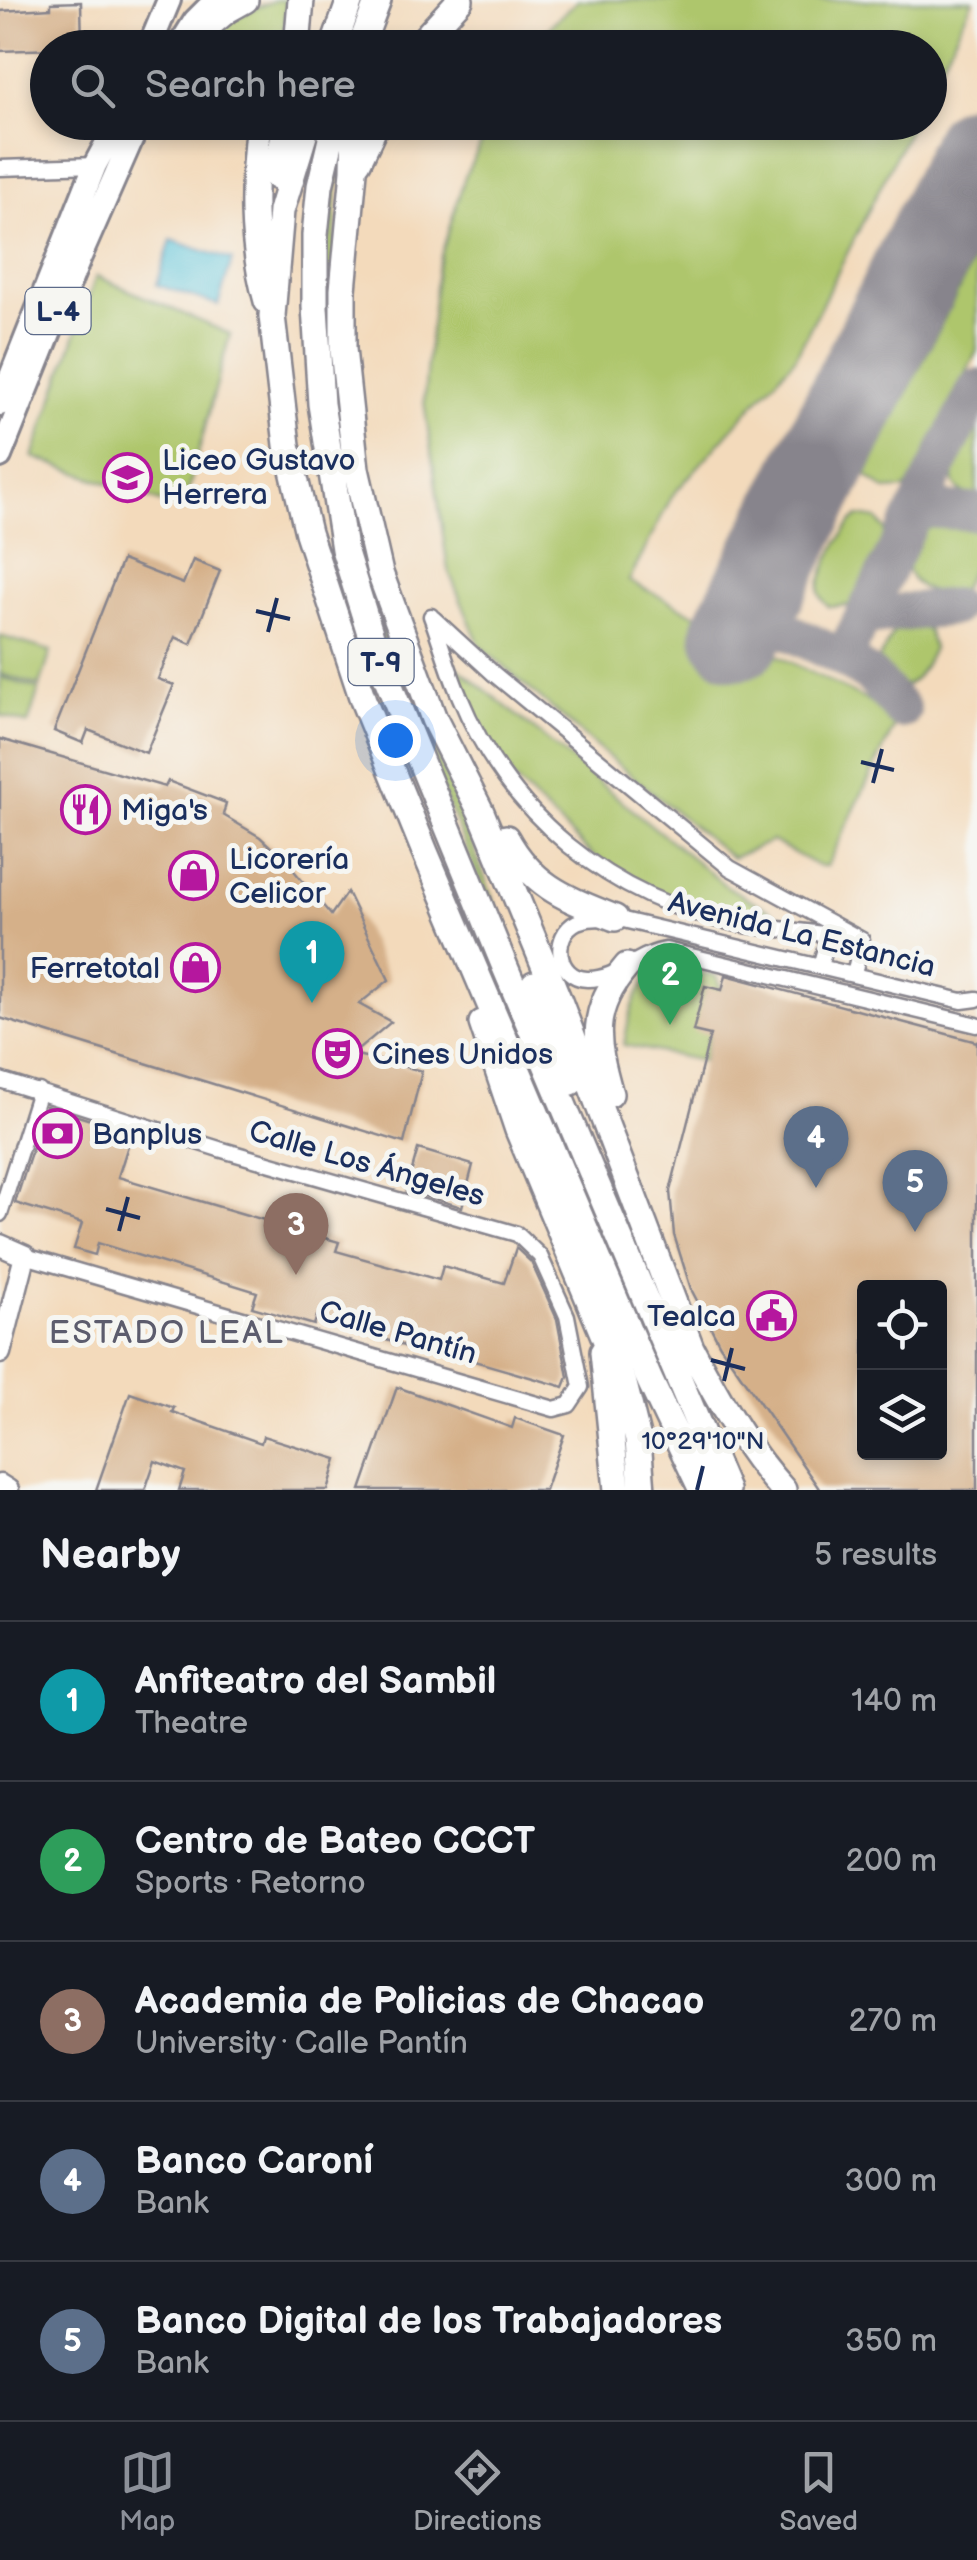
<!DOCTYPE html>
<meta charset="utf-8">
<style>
:root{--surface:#171b24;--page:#242831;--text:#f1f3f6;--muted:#9ea1a6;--line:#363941;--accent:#8c9099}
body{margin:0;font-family:"Balsamiq Sans",sans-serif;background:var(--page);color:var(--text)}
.controls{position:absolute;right:30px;bottom:30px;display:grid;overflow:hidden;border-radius:10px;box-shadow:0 5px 15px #0003}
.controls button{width:90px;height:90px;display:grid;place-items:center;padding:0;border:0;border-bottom:2px solid var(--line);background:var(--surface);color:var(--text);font:50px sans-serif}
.you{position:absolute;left:395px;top:740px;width:35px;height:35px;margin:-25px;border:8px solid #fff;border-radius:50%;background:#1a73e8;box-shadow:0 0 0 15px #1a73e833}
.badge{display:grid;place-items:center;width:65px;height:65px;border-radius:50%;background:var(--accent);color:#fff;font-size:32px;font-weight:700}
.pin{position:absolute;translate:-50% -82px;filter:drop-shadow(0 2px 5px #0008)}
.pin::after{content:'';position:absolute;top:52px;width:35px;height:30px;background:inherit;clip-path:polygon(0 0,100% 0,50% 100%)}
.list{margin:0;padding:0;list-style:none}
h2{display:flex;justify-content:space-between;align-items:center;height:130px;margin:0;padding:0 40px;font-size:42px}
h2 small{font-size:32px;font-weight:400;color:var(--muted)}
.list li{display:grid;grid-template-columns:65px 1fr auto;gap:30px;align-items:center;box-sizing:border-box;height:160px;padding:0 40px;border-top:2px solid var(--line)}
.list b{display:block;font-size:38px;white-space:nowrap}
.list p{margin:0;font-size:32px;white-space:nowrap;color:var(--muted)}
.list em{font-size:32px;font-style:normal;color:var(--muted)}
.icon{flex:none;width:55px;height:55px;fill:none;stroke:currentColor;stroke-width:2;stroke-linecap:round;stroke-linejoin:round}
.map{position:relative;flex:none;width:977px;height:1490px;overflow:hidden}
.search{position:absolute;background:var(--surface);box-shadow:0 5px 15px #0003;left:30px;right:30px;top:30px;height:110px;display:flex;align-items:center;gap:25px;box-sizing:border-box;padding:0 35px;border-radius:55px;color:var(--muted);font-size:38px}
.sheet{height:930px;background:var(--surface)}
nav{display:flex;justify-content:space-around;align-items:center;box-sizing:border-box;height:140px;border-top:2px solid var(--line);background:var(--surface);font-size:28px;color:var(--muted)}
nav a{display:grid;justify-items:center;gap:5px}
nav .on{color:var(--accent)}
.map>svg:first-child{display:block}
.green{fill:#aec66c;stroke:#647a65;stroke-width:2.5}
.water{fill:#5bc3d8;stroke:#3b799b;stroke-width:2.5}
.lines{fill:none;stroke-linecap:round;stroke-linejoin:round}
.taxiway{stroke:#87848c;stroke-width:38}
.runway{stroke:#87848c;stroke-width:92}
.building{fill:#d5b089;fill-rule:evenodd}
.street-casing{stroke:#87848c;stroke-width:19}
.secondary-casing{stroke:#87848c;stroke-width:25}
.primary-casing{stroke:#87848c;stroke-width:28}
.highway-casing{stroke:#87848c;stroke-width:30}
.street{stroke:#fff;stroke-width:14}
.secondary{stroke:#fff;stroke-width:20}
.primary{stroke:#fff;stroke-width:22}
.highway{stroke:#fff;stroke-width:25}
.ticks{fill:none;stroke:#1b2f5e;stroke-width:4}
.labels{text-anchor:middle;stroke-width:10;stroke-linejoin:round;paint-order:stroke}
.shield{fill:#f6f6f2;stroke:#5d6b8a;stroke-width:2.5}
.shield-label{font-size:28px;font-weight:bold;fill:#1b2f5e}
.poi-label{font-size:30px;fill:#1b2f5e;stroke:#f6f6f2;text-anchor:start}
.street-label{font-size:30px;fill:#1b2f5e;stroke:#f6f6f2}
.neighbourhood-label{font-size:32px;letter-spacing:2.5px;fill:#5c5c6d;stroke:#f6f6f2}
.ticks-label{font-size:25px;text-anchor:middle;fill:#1b2f5e;stroke:#f6f6f2;stroke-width:10;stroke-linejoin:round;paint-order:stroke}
</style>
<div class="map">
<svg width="977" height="1490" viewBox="0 0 977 1490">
<rect width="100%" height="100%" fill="#f6f6f2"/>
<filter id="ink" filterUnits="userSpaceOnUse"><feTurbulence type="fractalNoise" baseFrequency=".01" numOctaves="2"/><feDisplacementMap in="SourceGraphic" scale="20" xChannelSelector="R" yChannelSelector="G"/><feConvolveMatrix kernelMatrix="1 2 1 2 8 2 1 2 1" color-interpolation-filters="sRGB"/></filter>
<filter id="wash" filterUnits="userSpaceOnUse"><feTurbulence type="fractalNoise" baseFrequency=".0048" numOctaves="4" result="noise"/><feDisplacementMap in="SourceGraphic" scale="40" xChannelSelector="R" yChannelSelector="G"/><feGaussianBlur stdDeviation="2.25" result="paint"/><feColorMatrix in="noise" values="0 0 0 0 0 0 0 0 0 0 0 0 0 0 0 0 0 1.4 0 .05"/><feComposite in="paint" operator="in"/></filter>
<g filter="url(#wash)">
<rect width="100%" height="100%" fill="#f3dabb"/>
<path class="green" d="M275 0H287L283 47H246L205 37 225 21Z
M578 0H973L930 87V48L535 47 553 23Z
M345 122 336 201 334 304 369 571 394 653 456 801 563 1086 378 633 349 525 326 367 323 287 329 202Z
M492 122 912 123 795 358 672 496 629 581 894 714 896 723 827 866H818L772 841 732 858 594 745 480 646 448 570 424 401 427 363 437 269 465 176Z
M977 253V351L913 480 905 489 885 490 866 475Z
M96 276 230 334 183 510 33 457Z
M977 419V496C930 492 965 442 977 419Z
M859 516 877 519 885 530V539L853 605 829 607C825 602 822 601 820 594 816 579 846 522 859 516Z
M941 524 977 525V557L960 593C891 601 894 535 941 524Z
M920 625 928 631 933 648C924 666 917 688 894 687L880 668V657L896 628 901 625Z
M0 636 51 651 40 686 0 674Z
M445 657 726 886 787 920 736 921 639 887 591 854 508 774 489 747Z
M0 677 39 689 28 724 0 715Z
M673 965 716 976 722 991 703 1061 624 1045C630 1009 636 978 673 965Z"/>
<path class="water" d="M171 240 232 260 218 305 157 285Z"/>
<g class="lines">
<path class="taxiway" d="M917 509 977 512
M748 612 843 658 977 388
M864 617 953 607
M843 658 871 676 902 710"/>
<path class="runway" d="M737 634 977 150"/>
</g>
<g id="blocks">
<path class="building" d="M81 2 82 48 0 51V11L51 8V3Z
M122 560 183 584 193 560 220 571 191 644 175 637 158 679 174 685 146 753 88 730 83 743 54 731Z
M0 739 165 787 168 781 226 803 223 815 260 837 285 860 331 915 347 892 389 980 359 1004 391 1022 353 1054 422 1071 404 1143 0 1018Z
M726 975 977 1042V1490H820L720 1345 691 1289 674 1235 670 1191 710 1035 693 1031 705 986 722 990ZM864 1288H940V1452H864Z
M46 1106 132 1133 118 1177 339 1242 336 1251 439 1280 443 1266 504 1283 516 1248 531 1262 557 1319 568 1377 564 1387 405 1341 404 1346 317 1316 314 1325 252 1307 257 1292 98 1243 95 1255 74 1249 82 1223 15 1203Z
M418 1149 473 1165 462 1207 406 1191Z
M397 1387 512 1428 515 1418 564 1435 545 1490H361Z
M130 1393 174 1408 172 1412 261 1443 263 1436 337 1459 328 1490H179L185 1472 155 1461 145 1490H96Z"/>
</g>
</g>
<g filter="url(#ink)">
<use href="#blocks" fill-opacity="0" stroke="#87848c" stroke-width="2.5"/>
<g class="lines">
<defs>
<path id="street" d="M0 168 97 165
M431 616C441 642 448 670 459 695 508 815 610 900 738 924 768 929 799 930 829 935L820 966
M433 618 494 674 730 868 862 940 854 974
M977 999 962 1001 941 996 615 918C603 918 588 917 577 922 551 935 556 978 587 979 616 980 638 954 666 950L977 1025
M0 1080 219 1149 517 1234 540 1256 567 1316 581 1387 569 1405 554 1409 25 1256
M0 1214 39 1091"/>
<path id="secondary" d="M0 1245 25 1256 0 1353
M0 1485 8 1490"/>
<path id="primary" d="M180 45 195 21 216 0
M149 48 169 0
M0 404 95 165 118 122
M0 456 79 259 139 122"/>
<path id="highway" d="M181 48 227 10 245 0
M297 48 301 0
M333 48 350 0
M360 48 378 0
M416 48 460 0
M259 122C252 183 250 242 267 301
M308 122 281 211 272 316 287 445 308 533 363 700 425 852 650 1381 702 1490
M335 122 320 186 315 235V307L321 404 344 549 374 646 398 706 505 967 726 1490
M355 122 354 171 343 290V349L356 469 380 573 434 719 481 812 559 1001 691 1348C717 1398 745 1448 783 1490
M358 162 377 122
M277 177 286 122
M506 838C533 887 566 898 615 918
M534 984 571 1082
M482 1023 518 1130 624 1384 638 1440 642 1490
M610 1094C595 1041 589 1010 627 966
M603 1352 617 1490"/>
</defs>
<use href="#street" class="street-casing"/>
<use href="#secondary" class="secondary-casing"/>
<use href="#primary" class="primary-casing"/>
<use href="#highway" class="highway-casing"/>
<use href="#street" class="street"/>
<use href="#secondary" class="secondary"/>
<use href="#primary" class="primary"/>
<use href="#highway" class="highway"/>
</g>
</g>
<path class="ticks" d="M256 611 290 619M268 632 277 598M861 762 894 770M873 783 882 749M106 1209 140 1218M119 1231 128 1197M711 1360 745 1369M724 1381 732 1348M697 1490 703 1466"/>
<defs>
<symbol id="school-ring" viewBox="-11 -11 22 22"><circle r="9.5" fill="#f6f6f2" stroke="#b5179e" stroke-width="1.5"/><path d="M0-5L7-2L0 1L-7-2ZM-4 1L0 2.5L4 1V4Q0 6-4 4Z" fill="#b5179e"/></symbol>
<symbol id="restaurant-ring" viewBox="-11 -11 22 22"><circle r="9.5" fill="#f6f6f2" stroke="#b5179e" stroke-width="1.5"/><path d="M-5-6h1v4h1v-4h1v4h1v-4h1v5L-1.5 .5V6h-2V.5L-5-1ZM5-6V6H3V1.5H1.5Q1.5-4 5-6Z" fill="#b5179e"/></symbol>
<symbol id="shop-ring" viewBox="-11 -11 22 22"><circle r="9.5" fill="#f6f6f2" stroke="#b5179e" stroke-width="1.5"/><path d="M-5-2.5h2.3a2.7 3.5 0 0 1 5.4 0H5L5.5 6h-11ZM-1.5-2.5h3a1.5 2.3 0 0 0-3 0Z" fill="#b5179e"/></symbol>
<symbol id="theatre-ring" viewBox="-11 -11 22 22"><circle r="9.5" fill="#f6f6f2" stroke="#b5179e" stroke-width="1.5"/><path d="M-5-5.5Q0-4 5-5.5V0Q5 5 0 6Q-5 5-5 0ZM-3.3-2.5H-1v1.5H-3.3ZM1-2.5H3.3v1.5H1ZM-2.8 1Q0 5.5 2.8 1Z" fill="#b5179e"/></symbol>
<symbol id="bank-ring" viewBox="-11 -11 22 22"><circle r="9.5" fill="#f6f6f2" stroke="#b5179e" stroke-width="1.5"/><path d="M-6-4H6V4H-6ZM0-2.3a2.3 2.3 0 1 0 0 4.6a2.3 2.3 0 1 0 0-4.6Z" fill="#b5179e"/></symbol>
<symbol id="civic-ring" viewBox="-11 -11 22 22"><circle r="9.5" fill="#f6f6f2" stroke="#b5179e" stroke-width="1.5"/><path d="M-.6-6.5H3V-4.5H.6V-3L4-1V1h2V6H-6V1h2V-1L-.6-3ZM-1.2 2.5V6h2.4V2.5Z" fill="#b5179e"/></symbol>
</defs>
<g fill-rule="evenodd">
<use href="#school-ring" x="100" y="450" width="55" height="55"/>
<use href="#restaurant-ring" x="58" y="782" width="55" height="55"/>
<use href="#shop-ring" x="166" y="848" width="55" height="55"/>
<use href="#shop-ring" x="168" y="940" width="55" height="55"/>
<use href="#theatre-ring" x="310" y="1026" width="55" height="55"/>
<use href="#bank-ring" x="30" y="1106" width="55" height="55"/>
<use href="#civic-ring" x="744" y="1288" width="55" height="55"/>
</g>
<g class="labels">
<g class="shield">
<rect x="25.5" y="288" width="65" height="46" rx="8"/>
<rect x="348.5" y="639" width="65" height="46" rx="8"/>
</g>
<g class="shield-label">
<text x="58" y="321">L-4</text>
<text x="381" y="672">T-9</text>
</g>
<g class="poi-label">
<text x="162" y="470">Liceo Gustavo<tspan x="162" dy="34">Herrera</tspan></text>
<text x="121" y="820">Miga's</text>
<text x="229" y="869">Licorería<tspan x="229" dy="34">Celicor</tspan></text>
<text x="160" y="978" text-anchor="end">Ferretotal</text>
<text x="372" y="1064">Cines Unidos</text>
<text x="92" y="1144">Banplus</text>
<text x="736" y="1326" text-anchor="end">Tealca</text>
</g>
<g class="street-label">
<text transform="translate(802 934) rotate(14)" y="10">Avenida La Estancia</text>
<text transform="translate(367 1163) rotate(16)" y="10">Calle Los Ángeles</text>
<text transform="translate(398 1332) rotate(16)" y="10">Calle Pantín</text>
</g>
<g class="neighbourhood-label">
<text x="167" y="1343">ESTADO LEAL</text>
</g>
</g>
<g class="ticks-label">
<text x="703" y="1449">10°29'10"N</text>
</g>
</svg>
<div class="controls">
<button><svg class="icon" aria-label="locate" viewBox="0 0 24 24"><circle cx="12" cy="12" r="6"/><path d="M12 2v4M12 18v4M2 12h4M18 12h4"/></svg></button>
<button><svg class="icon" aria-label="layers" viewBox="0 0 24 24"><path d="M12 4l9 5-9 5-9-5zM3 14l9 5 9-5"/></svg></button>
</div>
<div class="you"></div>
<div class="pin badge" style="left:312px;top:1003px;background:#0f9aa8">1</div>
<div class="pin badge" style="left:670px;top:1025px;background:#2e9e5b">2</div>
<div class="pin badge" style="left:296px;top:1275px;background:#8d6e63">3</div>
<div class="pin badge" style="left:816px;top:1188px;background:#5c6f8a">4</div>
<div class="pin badge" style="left:915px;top:1232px;background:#5c6f8a">5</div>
<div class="search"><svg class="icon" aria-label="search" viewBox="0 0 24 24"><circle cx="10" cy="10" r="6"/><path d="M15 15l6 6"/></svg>Search here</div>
</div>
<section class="sheet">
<h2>Nearby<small>5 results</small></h2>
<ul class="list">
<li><span class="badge" style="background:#0f9aa8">1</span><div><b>Anfiteatro del Sambil</b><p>Theatre</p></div><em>140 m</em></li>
<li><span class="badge" style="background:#2e9e5b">2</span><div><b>Centro de Bateo CCCT</b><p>Sports · Retorno</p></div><em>200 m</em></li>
<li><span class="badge" style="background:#8d6e63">3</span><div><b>Academia de Policias de Chacao</b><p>University · Calle Pantín</p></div><em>270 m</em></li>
<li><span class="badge" style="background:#5c6f8a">4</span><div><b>Banco Caroní</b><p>Bank</p></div><em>300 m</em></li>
<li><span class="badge" style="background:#5c6f8a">5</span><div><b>Banco Digital de los Trabajadores</b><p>Bank</p></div><em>350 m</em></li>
</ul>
</section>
<nav>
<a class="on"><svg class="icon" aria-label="map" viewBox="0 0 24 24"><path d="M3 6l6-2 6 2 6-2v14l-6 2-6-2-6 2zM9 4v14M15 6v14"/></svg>Map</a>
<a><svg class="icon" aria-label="directions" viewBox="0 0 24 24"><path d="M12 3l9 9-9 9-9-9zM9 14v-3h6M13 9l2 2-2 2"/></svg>Directions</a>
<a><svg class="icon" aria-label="saved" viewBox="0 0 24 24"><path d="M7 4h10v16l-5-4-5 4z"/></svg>Saved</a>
</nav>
